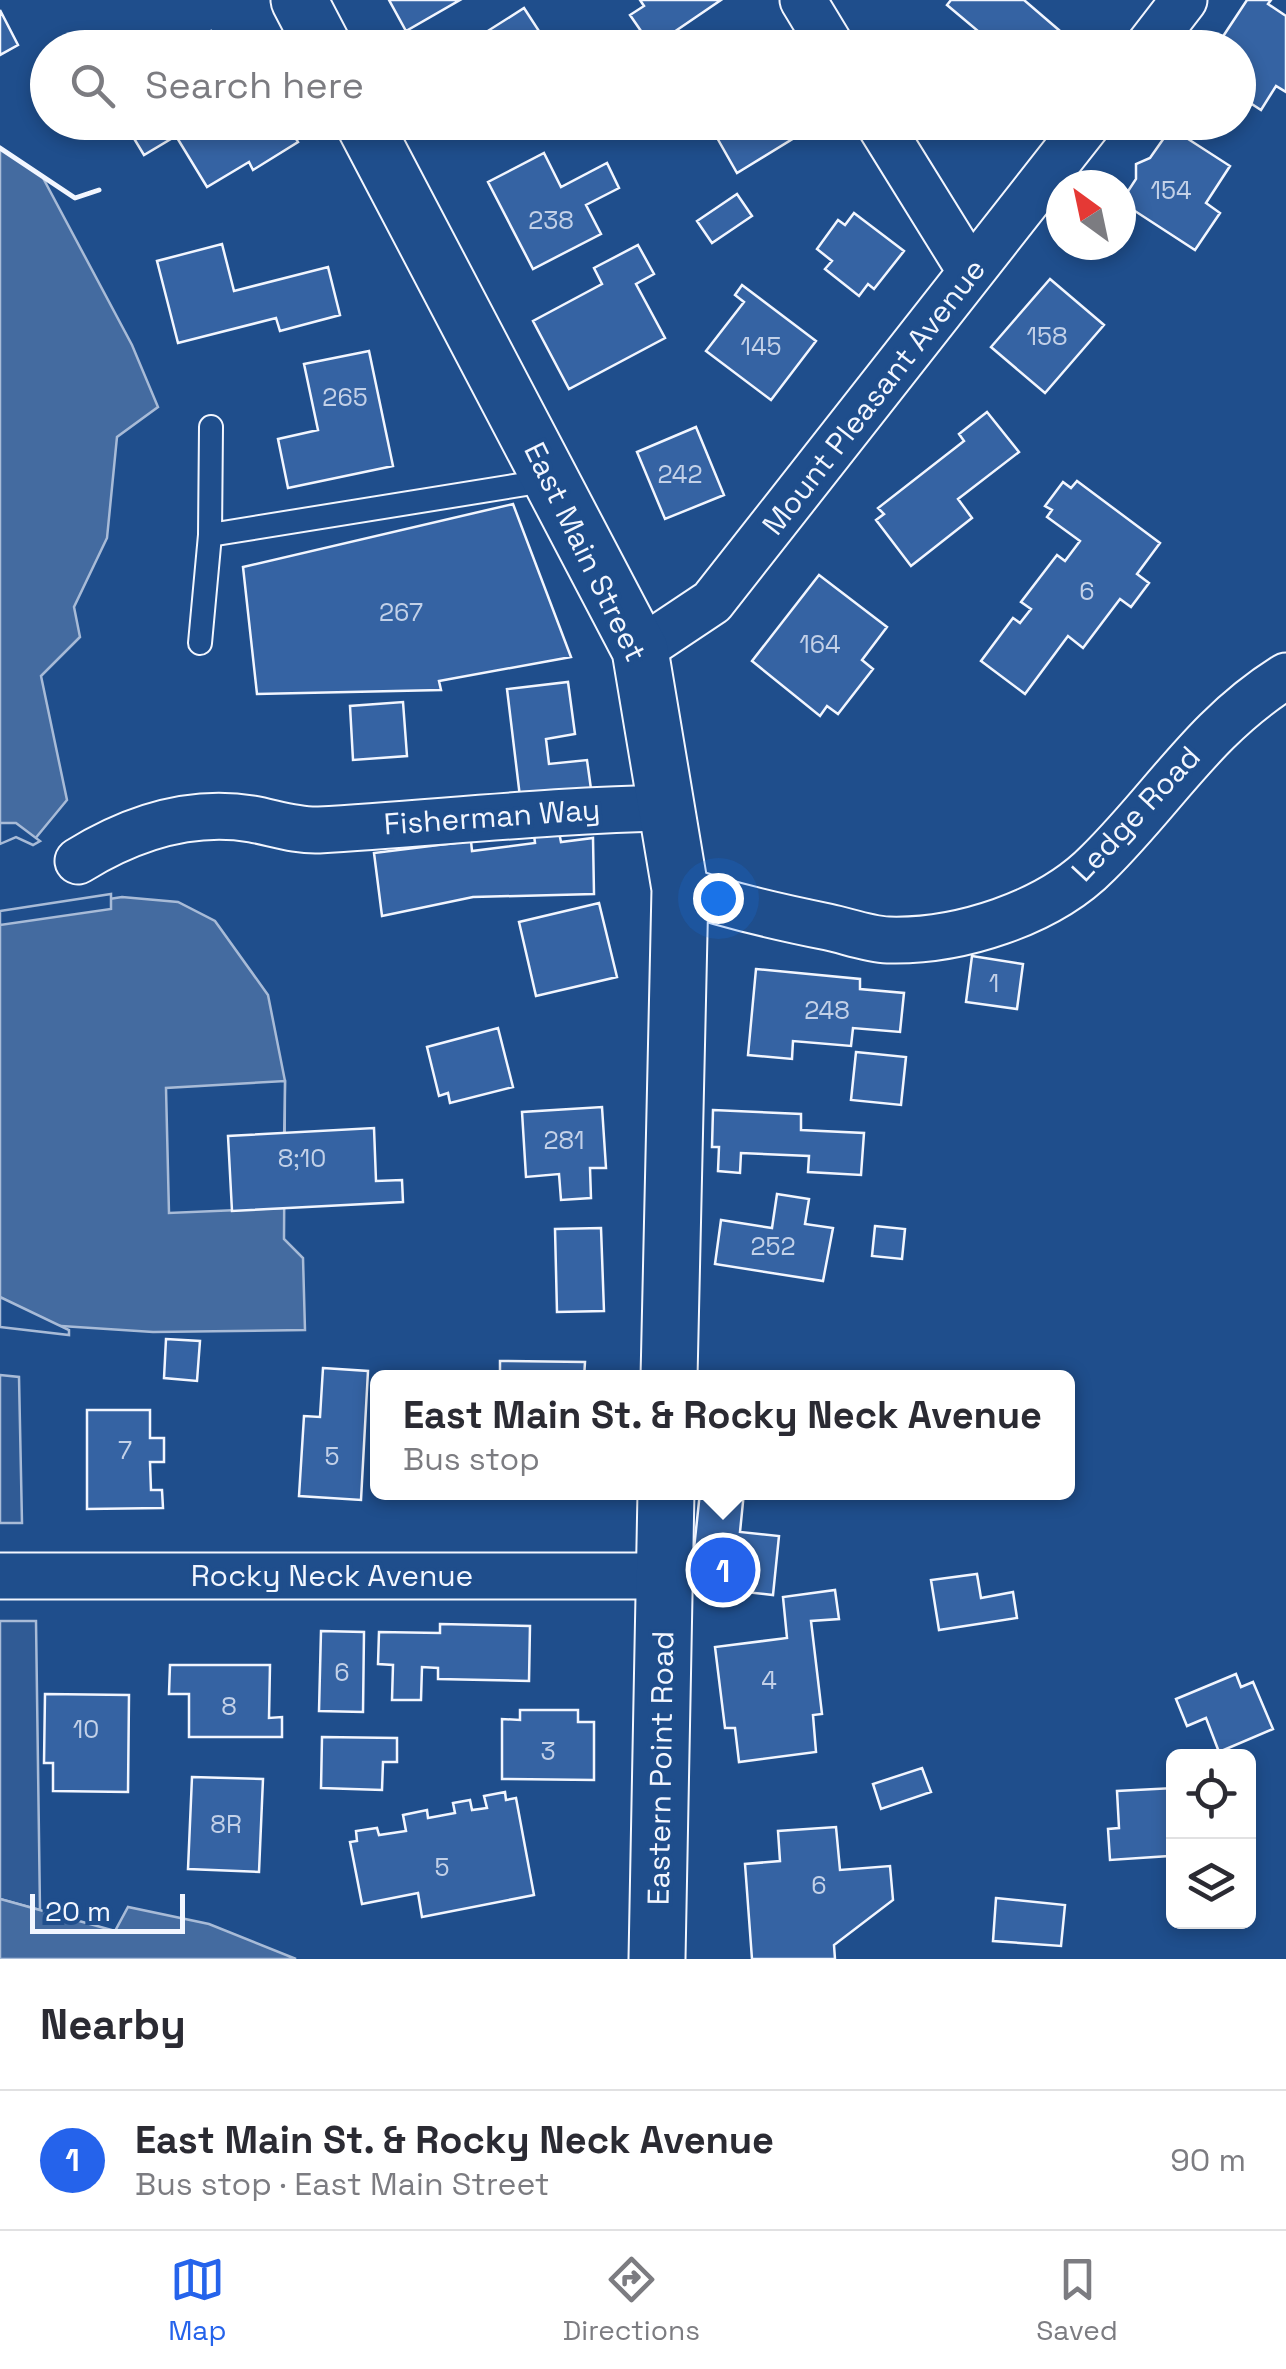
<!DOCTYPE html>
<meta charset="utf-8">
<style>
:root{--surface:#fff;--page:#f7f7f7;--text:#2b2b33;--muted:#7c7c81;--line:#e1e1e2;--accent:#2563eb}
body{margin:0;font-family:"Space Grotesk",sans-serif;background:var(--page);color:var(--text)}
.controls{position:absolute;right:30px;bottom:30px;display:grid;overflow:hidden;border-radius:15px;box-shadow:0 5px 15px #0003}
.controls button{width:90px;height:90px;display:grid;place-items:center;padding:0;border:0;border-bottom:2px solid var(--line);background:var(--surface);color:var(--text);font:50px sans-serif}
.compass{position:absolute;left:1046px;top:170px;width:90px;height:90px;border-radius:50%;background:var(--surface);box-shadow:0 5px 15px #0003;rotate:327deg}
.scale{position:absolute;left:30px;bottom:25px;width:155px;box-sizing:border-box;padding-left:10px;border:5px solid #f2f6ff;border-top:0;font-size:28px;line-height:35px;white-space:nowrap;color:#f2f6ff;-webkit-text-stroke:8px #1f4e8c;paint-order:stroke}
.you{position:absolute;left:718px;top:898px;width:35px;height:35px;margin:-25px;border:8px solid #fff;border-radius:50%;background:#1a73e8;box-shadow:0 0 0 15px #1a73e833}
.badge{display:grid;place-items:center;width:65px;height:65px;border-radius:50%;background:var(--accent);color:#fff;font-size:32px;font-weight:700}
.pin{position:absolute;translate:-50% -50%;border:5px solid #fff;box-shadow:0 2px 10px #0006}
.popup{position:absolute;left:370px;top:1370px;width:705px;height:130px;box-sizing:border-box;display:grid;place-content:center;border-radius:15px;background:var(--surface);filter:drop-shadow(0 2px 8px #0005);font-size:32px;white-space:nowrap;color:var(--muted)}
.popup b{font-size:38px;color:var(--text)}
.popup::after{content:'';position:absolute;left:50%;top:100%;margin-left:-20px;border:20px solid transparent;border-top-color:var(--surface)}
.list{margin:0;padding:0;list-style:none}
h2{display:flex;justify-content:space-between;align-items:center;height:130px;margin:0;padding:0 40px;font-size:42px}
h2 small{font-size:32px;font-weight:400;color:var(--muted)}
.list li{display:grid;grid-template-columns:65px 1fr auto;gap:30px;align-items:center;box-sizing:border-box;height:140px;padding:0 40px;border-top:2px solid var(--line)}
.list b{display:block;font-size:38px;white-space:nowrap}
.list p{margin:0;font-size:32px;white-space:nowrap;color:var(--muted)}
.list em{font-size:32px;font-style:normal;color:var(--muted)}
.icon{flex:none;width:55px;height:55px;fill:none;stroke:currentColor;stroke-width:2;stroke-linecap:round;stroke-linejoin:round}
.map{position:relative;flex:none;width:1286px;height:1959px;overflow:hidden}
.search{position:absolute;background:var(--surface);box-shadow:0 5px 15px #0003;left:30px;right:30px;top:30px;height:110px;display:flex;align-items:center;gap:25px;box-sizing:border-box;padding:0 35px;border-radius:55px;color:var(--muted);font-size:38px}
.sheet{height:270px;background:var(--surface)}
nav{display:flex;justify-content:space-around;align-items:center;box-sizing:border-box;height:140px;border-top:2px solid var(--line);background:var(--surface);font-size:28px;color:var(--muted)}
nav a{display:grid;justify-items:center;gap:5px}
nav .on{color:var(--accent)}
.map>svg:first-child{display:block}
.built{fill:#305b95;stroke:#a8bbd7;stroke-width:2.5}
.water{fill:#446ba0;stroke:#a8bbd7;stroke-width:2.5}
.pier{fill:#1f4e8c;stroke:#a8bbd7;stroke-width:2.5}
.building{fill:#3563a3;stroke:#f2f6ff;stroke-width:2.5}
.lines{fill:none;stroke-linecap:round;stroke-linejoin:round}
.service-casing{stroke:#f2f6ff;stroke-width:26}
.minor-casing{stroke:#f2f6ff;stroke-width:49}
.secondary-casing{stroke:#f2f6ff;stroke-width:59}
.service{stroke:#1f4e8c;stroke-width:22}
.minor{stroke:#1f4e8c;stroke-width:45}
.secondary{stroke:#1f4e8c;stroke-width:55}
.wall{stroke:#f2f6ff;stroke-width:5}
.labels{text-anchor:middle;stroke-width:8;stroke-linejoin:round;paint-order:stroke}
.number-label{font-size:25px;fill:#c3d1e8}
.street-label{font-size:30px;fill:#f2f6ff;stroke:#1f4e8c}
</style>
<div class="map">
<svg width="1286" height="1959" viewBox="0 0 1286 1959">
<rect width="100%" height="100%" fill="#1f4e8c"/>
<path class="built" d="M0 1375 19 1377 22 1523H0Z
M0 1621H36L40 1910 0 1899Z"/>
<path class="water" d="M0 148 42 176 132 345 158 407 117 437 107 538 74 607 80 637 41 676 67 800 34 840 16 831 0 839Z
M122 897 178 902 215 921 268 995 285 1081 284 1239 303 1258 305 1330 153 1332 0 1322V916Z
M0 1899 115 1931 128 1907 209 1924 296 1959H0Z"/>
<path class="pier" d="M0 823H16L40 841 33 845 16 837 0 844Z
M111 894V909L0 925V911Z
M285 1081 283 1208 169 1213 166 1088Z
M0 1297 69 1330V1335L0 1327Z"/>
<path class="building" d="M389 0H460L406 31Z
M640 0H721L652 47 630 15 644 6Z
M951 0H1024L1067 37 1058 48H985L972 37 978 31 947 5Z
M1247 0H1271L1268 4 1286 16V92L1276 86 1261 110 1238 95V48L1218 44Z
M524 8 539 31 512 48H461Z
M0 10 18 45 0 55Z
M211 31 221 48H184Z
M124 122H286L298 142 253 170 249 162 207 187 176 136 144 155Z
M723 122H809L812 127 737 173 716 136 727 129Z
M1171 128 1230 166 1206 203 1220 213 1195 250 1121 202 1136 179V164L1150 158Z
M544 153 561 187 607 163 619 188 586 205 601 234 533 269 488 182Z
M737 194 752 216 712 243 697 221Z
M854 213 904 251 874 289 868 284 859 296 825 269 832 261 817 249 838 220 845 225Z
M222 244 234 291 328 267 340 315 280 331 276 318 178 343 157 261Z
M638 245 654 274 636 284 665 338 569 389 533 321 602 284 594 268Z
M1050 279 1104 325 1045 393 991 347Z
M742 285 816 341 771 400 706 351 744 302 735 295Z
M369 351 393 466 288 488 278 439 318 430 304 364Z
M987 412 1019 452 958 499 972 518 911 566 876 520 884 514 878 508 964 441 959 434Z
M696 427 724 495 665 519 637 452Z
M1077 481 1160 543 1137 574 1149 583 1131 607 1120 599 1083 648 1068 636 1025 694 981 661 1013 618 1020 623 1031 609 1021 602 1057 555 1065 561 1080 541 1047 517 1052 510 1045 506 1063 482 1071 488Z
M513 504 571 657 439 681 441 690 257 694 243 567Z
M819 575 887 627 862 660 873 669 838 714 827 706 820 716 752 661Z
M568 682 575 734 546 739 549 764 587 760 591 789 520 797 507 689Z
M403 702 407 756 353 760 350 706Z
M559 832 561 842 593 838 594 894 473 897 382 916 374 853 471 841 472 851 535 843 534 835Z
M599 903 617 977 536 996 519 922Z
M972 956 1023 964 1017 1009 966 1002Z
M756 969 860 979V989L904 993 900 1032 853 1028 851 1046 793 1041 792 1059 748 1055Z
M498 1028 513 1087 450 1103 448 1093 439 1096 427 1047Z
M856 1052 906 1057 901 1105 851 1100Z
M602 1107 606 1168H590L591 1198 561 1200 559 1174 526 1177 522 1112Z
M713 1110 801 1114V1130L864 1133 861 1175 808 1172 809 1156 741 1153 740 1173 718 1171 719 1147H712Z
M374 1128 376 1181 402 1180 403 1202 232 1211 228 1136Z
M777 1194 809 1199 805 1224 833 1228 823 1281 715 1264 721 1220 772 1228Z
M875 1226 905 1229 902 1259 872 1256Z
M601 1228 604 1311 557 1312 555 1229Z
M166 1339 200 1341 197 1381 164 1378Z
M500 1361 585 1362 584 1378H500Z
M323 1368 368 1371 361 1500 299 1496 304 1416 320 1417Z
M87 1410H150V1438H164V1462H150L151 1490H162L163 1508 87 1509Z
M700 1492H744L740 1532 779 1536 773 1595 690 1586Z
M977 1574 981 1598 1013 1592 1017 1618 939 1630 931 1580Z
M835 1590 839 1619 811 1621 822 1714 813 1715 816 1752 739 1762 735 1728H725L715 1647 787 1638 783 1597Z
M440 1624 530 1626 529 1681 438 1679V1668L422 1667 421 1700H392L393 1665 378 1664 379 1632 440 1633Z
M321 1631 364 1632 363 1712 319 1711Z
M170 1665H270L269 1718 282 1717V1737H189V1694H169Z
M1236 1674 1241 1687 1253 1682 1273 1729 1219 1752 1206 1718 1187 1726 1176 1699Z
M45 1694 129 1695 128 1792 53 1791V1763H44Z
M520 1710H578V1722H594V1780L502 1779V1719L520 1720Z
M322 1737 397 1738V1762H383L382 1790 321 1788Z
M922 1768 931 1792 881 1809 873 1784Z
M192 1777 263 1779 259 1872 188 1869Z
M1174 1788 1169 1856 1110 1860 1108 1829 1119 1828 1117 1791Z
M505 1792 506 1800 516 1798 534 1895 422 1917 418 1893 362 1904 350 1842 357 1841 356 1831 377 1828 379 1835 406 1831 403 1815 427 1810 428 1818 455 1813 453 1803 470 1800 472 1810 487 1808 484 1796Z
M836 1827 840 1870 890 1866 893 1900 834 1945 835 1959H752L745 1864 780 1861 778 1831Z
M996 1898 1065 1905 1061 1946 993 1941Z"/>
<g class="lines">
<defs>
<path id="service" d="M210 535 551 480
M200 643 210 535 211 427"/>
<path id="minor" d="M803 0 832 48
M1147 48 1184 0
M878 122 971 272
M640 650 712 602 1089 122
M78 861C130 829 190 809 252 819 274 823 297 831 319 830 436 823 552 810 669 808
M680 889C729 906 778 917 828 927 847 931 868 939 888 940 958 942 1048 914 1098 863 1164 798 1204 727 1286 676
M0 1576H664"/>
<path id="secondary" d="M299 0 324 48
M363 122 640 650 680 889 669 1378
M657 1959 666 1492"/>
</defs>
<use href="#service" class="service-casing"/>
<use href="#minor" class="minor-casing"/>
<use href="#secondary" class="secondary-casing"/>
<use href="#service" class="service"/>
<use href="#minor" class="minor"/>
<use href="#secondary" class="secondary"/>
<path class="wall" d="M0 148 75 198 99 190"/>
</g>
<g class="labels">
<g class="number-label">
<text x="1171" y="199">154</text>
<text x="551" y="229">238</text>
<text x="1047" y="345">158</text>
<text x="761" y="355">145</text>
<text x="345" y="406">265</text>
<text x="680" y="483">242</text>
<text x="1087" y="600">6</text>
<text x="401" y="621">267</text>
<text x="820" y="653">164</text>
<text x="994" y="992">1</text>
<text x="827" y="1019">248</text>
<text x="564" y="1149">281</text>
<text x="302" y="1167">8;10</text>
<text x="773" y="1255">252</text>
<text x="125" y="1459">7</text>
<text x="332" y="1465">5</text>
<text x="342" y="1681">6</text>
<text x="769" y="1689">4</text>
<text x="229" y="1715">8</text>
<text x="86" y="1738">10</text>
<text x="548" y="1760">3</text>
<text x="226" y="1833">8R</text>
<text x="442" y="1876">5</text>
<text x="819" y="1894">6</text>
</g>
<g class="street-label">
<text transform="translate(874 397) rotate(-52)" y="10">Mount Pleasant Avenue</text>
<text transform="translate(585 552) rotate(64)" y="10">East Main Street</text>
<text transform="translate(1136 814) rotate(-47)" y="10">Ledge Road</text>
<text transform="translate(492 817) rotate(-4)" y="10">Fisherman Way</text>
<text x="332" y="1586">Rocky Neck Avenue</text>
<text transform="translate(661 1768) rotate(-89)" y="10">Eastern Point Road</text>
</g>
</g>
</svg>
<div class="controls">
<button><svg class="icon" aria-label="locate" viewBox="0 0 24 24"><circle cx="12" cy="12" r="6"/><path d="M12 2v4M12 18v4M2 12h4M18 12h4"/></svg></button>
<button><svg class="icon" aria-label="layers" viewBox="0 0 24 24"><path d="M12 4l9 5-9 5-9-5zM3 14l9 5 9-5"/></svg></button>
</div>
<svg class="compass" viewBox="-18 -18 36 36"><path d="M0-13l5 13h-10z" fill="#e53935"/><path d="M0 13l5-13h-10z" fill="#7c7c81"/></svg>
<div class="scale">20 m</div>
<div class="you"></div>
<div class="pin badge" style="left:723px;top:1570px">1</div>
<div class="popup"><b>East Main St. &amp; Rocky Neck Avenue</b>Bus stop</div>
<div class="search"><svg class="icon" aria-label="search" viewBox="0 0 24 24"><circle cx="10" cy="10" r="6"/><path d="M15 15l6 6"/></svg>Search here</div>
</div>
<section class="sheet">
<h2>Nearby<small></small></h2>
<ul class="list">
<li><span class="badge">1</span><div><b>East Main St. &amp; Rocky Neck Avenue</b><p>Bus stop · East Main Street</p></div><em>90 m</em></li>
</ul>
</section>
<nav>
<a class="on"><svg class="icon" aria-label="map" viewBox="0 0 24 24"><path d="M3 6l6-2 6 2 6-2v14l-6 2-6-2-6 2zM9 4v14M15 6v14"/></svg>Map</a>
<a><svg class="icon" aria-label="directions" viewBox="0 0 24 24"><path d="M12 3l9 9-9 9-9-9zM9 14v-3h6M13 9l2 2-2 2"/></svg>Directions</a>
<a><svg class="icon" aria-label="saved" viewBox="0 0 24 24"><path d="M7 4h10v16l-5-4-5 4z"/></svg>Saved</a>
</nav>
